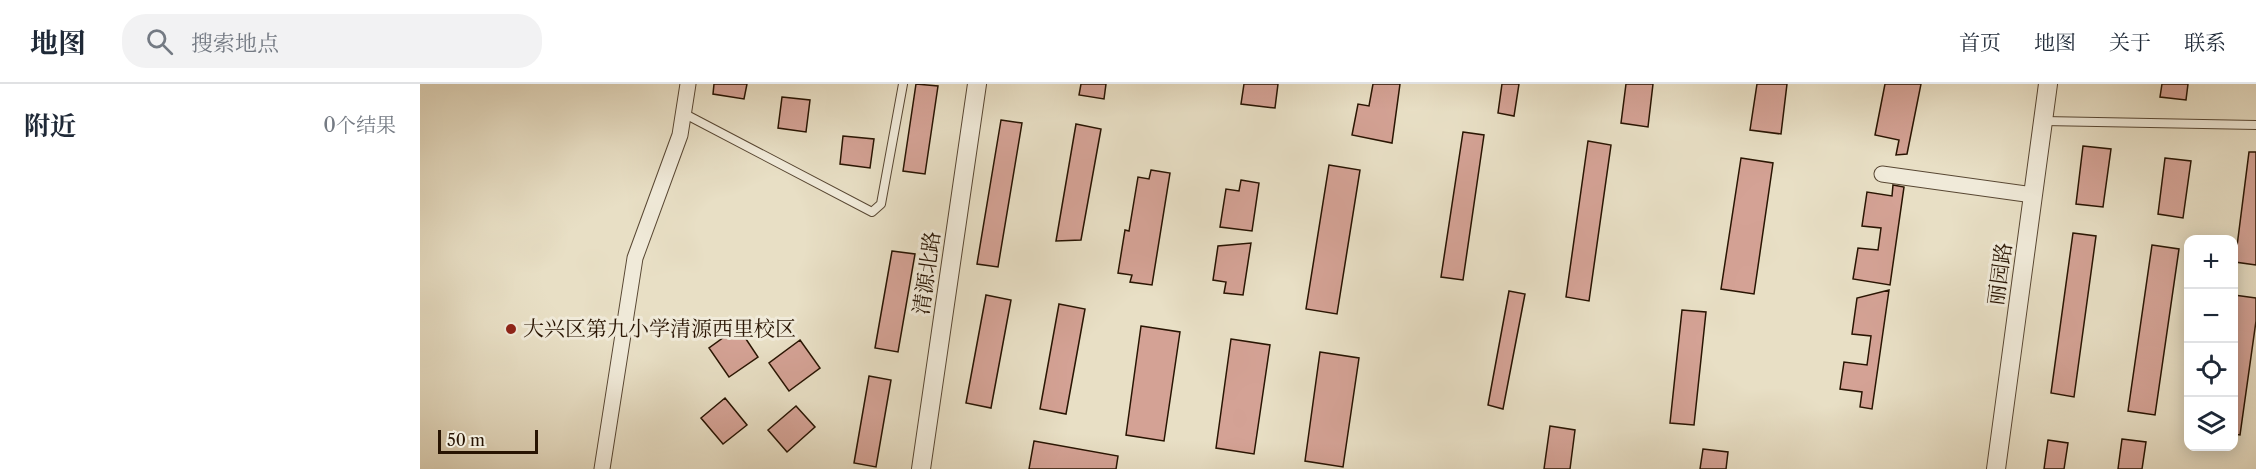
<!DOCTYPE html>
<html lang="zh">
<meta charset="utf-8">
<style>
:root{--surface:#fff;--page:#f2f2f3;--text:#1f2937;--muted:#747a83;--line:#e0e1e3}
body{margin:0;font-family:"Libre Caslon Text","Noto Serif SC",serif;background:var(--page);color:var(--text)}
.controls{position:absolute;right:18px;bottom:18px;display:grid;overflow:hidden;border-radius:12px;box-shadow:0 3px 15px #0003}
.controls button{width:54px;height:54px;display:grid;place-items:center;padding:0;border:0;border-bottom:2px solid var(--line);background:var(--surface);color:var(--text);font:30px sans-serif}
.scale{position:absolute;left:18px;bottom:15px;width:100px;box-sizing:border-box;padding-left:6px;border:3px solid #281402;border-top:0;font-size:16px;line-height:21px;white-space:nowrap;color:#281402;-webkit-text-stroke:4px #f0ead9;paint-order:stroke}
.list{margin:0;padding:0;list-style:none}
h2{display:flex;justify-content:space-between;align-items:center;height:78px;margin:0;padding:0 24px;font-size:26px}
h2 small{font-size:20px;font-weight:400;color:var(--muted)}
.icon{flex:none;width:33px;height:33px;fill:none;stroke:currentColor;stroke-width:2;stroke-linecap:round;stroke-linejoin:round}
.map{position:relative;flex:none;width:1836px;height:385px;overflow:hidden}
header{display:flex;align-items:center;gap:36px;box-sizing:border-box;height:84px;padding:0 30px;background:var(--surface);border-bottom:2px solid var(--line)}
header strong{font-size:28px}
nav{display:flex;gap:33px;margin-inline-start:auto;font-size:21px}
.search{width:420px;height:54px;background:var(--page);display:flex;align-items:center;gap:15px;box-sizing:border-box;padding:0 21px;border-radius:24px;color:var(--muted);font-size:22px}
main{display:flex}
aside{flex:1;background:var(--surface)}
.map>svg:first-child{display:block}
.building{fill:#d4a295;stroke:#281402;stroke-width:1.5}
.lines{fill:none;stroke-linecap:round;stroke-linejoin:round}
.service-casing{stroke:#584733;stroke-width:10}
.minor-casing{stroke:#584733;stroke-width:17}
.tertiary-casing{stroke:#584733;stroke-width:20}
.service{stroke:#f0ead9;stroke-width:8}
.minor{stroke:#f0ead9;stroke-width:15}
.tertiary{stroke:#f0ead9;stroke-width:18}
.poi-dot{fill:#8f2418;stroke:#f0ead9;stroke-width:2}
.labels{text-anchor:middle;stroke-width:6;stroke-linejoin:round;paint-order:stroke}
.street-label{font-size:21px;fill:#281402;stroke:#f0ead9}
.poi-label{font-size:21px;fill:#281402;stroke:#f0ead9;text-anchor:start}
</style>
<header>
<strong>地图</strong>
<div class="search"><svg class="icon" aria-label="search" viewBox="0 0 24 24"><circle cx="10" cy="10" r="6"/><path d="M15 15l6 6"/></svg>搜索地点</div>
<nav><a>首页</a><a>地图</a><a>关于</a><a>联系</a></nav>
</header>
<main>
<aside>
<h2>附近<small>0个结果</small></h2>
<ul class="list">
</ul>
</aside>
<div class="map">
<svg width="1836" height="385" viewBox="0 0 1836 385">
<rect width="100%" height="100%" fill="#e8dfc5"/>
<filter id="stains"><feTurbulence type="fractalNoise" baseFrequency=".00333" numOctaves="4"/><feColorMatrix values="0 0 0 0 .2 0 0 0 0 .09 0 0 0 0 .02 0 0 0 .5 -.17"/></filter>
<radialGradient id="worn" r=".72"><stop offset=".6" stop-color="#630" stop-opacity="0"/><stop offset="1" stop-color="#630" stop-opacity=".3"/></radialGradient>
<path class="building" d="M294 0H327L324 15 293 10Z
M496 0 518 2 505 90 483 87Z
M661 0H686L684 15 659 11Z
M824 0H858L855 24 821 20Z
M953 0H980L972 59 932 51 938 20 949 22Z
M1082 0H1099L1094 32 1078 29Z
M1206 0H1233L1228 43 1201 39Z
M1337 0H1367L1361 50 1330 46Z
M1465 0H1501L1487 70 1476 71 1479 56 1455 51Z
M1742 0H1768L1766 16 1740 13Z
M362 13 390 16 386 48 358 44Z
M581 36 602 39 578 183 557 180Z
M656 40 681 45 661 156 636 157Z
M1043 48 1064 51 1043 196 1021 193Z
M423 52 454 55 450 84 420 80Z
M1168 57 1191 61 1169 217 1146 213Z
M1663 62 1691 65 1683 123 1656 120Z
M1829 68H1836V181L1815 178Z
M1321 74 1353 79 1334 210 1301 205Z
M1745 74 1771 77 1763 134 1738 130Z
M909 81 940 86 917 230 886 225Z
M731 86 750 89 732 201 710 198 712 191 698 189 705 146 709 147 718 93 729 95Z
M821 96 839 99 832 147 800 143 806 105 819 107Z
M1473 101 1484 103 1470 201 1433 195 1438 164 1458 166 1461 144 1442 142 1447 108 1472 112Z
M1653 149 1676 152 1654 313 1631 309Z
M831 159 823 211 804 209 806 198 793 196 798 162Z
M1732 161 1759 165 1735 331 1708 327Z
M472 167 495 170 478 268 455 264Z
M1469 206 1452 325 1440 323 1442 308 1420 305 1424 278 1447 281 1451 252 1432 250 1437 214Z
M1089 207 1105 210 1083 325 1068 321Z
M566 211 591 216 571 324 546 319Z
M1814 211 1836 214V237L1820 351 1814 350Z
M639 220 665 225 646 330 620 325Z
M1262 226 1286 228 1274 341 1250 339Z
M721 242 760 248 744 357 706 351Z
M318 243 338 273 309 293 289 264Z
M811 255 850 261 834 370 796 364Z
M380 256 400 284 369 307 349 279Z
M900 268 939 274 923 383 885 377Z
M449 292 471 296 456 383 434 379Z
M305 314 327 341 303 360 281 334Z
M376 322 395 343 367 368 348 346Z
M1130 342 1155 346 1150 385H1124Z
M1702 355 1726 358 1722 385H1698Z
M1628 356 1648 359 1644 385H1624Z
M614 357 698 372 696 385H609Z
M1283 365 1308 368 1306 385H1280Z"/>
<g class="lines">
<defs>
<path id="service" d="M263 29 452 128 461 120 483 0
M1624 37 1836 41"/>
<path id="minor" d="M1462 90 1613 111
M182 385 215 174 260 51 268 0"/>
<path id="tertiary" d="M501 385 557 0
M1576 385 1628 0"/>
</defs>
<use href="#service" class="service-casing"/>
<use href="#minor" class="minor-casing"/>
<use href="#tertiary" class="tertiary-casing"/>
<use href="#service" class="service"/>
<use href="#minor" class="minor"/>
<use href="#tertiary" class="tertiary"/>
</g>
<circle class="poi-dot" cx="91" cy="245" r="6"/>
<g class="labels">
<g class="street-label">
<text transform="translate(507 189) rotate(-82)" y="7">清源北路</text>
<text transform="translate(1580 190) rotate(-82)" y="7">丽园路</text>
</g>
<g class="poi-label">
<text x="103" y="252">大兴区第九小学清源西里校区</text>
</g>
</g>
<rect width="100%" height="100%" filter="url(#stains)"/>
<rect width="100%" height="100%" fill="url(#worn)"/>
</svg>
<div class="controls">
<button>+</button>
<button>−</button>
<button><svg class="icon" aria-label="locate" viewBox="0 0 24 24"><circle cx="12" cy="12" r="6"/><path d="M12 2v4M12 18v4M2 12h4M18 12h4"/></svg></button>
<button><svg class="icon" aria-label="layers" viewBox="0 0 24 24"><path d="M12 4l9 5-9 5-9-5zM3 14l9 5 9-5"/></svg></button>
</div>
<div class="scale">50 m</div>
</div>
</main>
